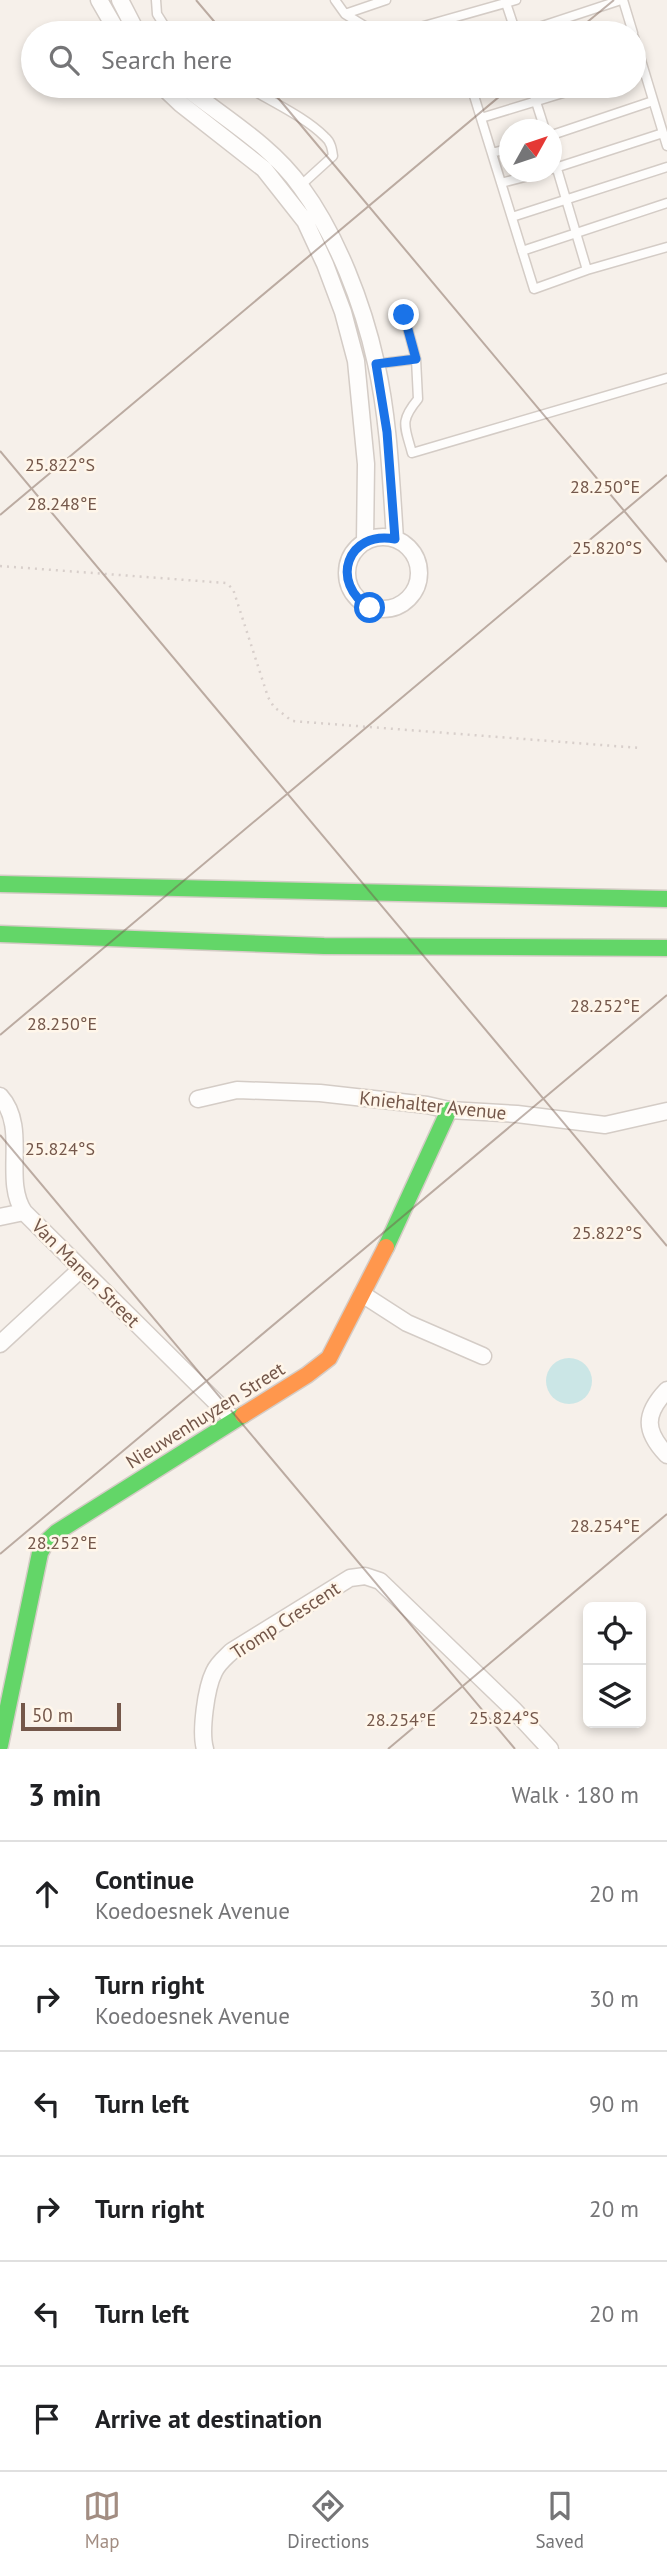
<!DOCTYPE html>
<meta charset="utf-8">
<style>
:root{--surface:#fff;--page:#f6f6f6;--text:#202124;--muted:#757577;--line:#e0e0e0;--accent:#a28d82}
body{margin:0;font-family:"PT Sans",sans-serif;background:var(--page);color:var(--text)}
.controls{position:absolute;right:21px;bottom:21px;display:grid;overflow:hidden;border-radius:10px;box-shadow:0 4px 10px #0003}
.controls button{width:63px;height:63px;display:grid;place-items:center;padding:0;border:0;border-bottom:2px solid var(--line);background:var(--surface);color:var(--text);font:35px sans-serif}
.compass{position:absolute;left:499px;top:119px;width:63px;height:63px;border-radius:50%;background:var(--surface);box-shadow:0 4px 10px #0003;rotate:50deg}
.scale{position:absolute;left:21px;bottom:18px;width:100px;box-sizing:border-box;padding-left:7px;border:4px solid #74574a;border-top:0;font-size:19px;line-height:24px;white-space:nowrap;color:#74574a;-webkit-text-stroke:5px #fff6ea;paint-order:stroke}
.stop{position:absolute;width:21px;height:21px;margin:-16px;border:5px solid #1a73e8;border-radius:50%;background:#fff}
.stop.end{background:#1a73e8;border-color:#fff;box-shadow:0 2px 7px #0008}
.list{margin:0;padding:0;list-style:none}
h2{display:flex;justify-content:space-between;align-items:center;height:91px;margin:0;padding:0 28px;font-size:30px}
h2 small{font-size:23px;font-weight:400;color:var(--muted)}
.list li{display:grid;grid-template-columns:46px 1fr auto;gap:21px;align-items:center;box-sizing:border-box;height:105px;padding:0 28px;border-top:2px solid var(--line)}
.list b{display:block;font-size:26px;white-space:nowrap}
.list p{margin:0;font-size:23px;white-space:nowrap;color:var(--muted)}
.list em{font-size:23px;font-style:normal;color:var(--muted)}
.icon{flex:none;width:38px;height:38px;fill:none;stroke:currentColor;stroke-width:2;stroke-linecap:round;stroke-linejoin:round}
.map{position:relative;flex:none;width:667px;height:1749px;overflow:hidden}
.search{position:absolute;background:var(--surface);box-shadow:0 4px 10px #0003;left:21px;right:21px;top:21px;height:77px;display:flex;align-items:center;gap:18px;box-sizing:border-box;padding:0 24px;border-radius:38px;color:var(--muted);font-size:26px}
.sheet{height:721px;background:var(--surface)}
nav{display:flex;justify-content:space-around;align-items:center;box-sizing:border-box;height:98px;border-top:2px solid var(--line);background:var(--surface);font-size:19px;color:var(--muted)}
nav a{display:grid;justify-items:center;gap:4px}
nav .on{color:var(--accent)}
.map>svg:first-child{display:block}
.water{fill:#cbe6e6}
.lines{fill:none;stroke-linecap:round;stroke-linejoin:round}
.lane-casing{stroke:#d4ccc6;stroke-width:11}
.street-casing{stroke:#d4ccc6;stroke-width:19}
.fast-casing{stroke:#d5ccc6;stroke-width:19}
.slow-casing{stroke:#d5ccc6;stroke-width:19}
.path{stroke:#d8cfcb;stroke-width:2.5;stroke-dasharray:2 5;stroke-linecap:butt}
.lane{stroke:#fefdfc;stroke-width:8}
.street{stroke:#fefdfc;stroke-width:16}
.fast{stroke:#63d668;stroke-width:16}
.slow{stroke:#ff974d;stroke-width:16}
.route{stroke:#1a73e8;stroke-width:9}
.ticks{fill:none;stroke:#74574a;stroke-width:2;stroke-opacity:0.45}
.labels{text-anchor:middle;stroke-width:5;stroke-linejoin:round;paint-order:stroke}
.street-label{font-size:19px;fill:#74574a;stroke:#fff6ea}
.ticks-label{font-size:18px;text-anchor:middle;fill:#74574a;stroke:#fff6ea;stroke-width:5;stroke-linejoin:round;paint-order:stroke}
</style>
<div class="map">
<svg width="667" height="1749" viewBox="0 0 667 1749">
<rect width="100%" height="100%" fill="#f6f0ea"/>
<path class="water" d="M546 1381a23 23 0 1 1 46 0a23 23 0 1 1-46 0Z"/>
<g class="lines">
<defs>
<path id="lane" d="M156 0 157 14 169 33
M335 0 345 14 376 33
M505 0 516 33
M623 0 633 33
M345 14 386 0
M399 33 516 0
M521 33 621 0
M634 37 667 146
M246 86C271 102 304 116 325 137 331 142 332 149 333 156L300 186
M471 86 534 289 587 270 667 247
M531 86 545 130
M481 118 586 86
M552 135 653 101
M552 152 587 270
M492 153 510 148
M552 169 663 133
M501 183 544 172
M512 217 667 167
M522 251 667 203
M416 359 418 399C399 422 405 426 412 453L667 378
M376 364 416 359 404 315"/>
<path id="street" d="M99 0 118 33
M120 0 137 33
M162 86 181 104 264 169 305 221 325 264 343 312 356 361 366 464 365 542
M184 86C224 118 271 145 301 187 337 236 363 304 376 363 389 420 391 481 395 539
M347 573a36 36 0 1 1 72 0a36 36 0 1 1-72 0Z
M0 1096C29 1128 2 1179 24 1212L234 1420
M198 1099 237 1090 320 1093 427 1105 449 1110 517 1114 605 1125 667 1111
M0 1217 24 1212
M362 1294 407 1323 483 1356
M0 1344 81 1269
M667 1390C644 1414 644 1431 667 1455
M205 1749C200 1732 206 1688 214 1672 218 1663 225 1658 232 1651L350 1578 365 1576 380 1581 513 1709 550 1749"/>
<path id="fast" d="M0 884 667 899
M0 934 324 946 667 948
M386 1247 449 1110
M0 1745 40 1553 46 1542 57 1532 243 1415"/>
<path id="slow" d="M243 1415 307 1375 329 1358 386 1247"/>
</defs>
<use href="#lane" class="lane-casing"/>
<use href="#street" class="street-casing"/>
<use href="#fast" class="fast-casing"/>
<use href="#slow" class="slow-casing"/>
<path class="path" d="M0 566 226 583 233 589 268 697 274 707 292 721 640 748"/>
<use href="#lane" class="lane"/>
<use href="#street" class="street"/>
<use href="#fast" class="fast"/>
<use href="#slow" class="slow"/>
</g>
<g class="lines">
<path class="route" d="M370 608C329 583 347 530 395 539L387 432 376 364 416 359 404 315"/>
</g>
<path class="ticks" d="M196 0 224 33M574 33 614 0M268 86 667 562M0 451 667 1246M0 515 512 86M0 1035 667 475M0 1135 515 1749M0 1554 667 995M388 1749 667 1514"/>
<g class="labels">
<g class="street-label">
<text transform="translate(433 1105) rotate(6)" y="7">Kniehalter Avenue</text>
<text transform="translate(86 1273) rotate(45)" y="7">Van Manen Street</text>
<text transform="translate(205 1415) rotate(-32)" y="7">Nieuwenhuyzen Street</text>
<text transform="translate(285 1620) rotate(-33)" y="7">Tromp Crescent</text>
</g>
</g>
<g class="ticks-label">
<text x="60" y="471">25.822°S</text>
<text x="605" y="493">28.250°E</text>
<text x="62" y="510">28.248°E</text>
<text x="607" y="554">25.820°S</text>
<text x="605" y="1012">28.252°E</text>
<text x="62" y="1030">28.250°E</text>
<text x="60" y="1155">25.824°S</text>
<text x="607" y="1239">25.822°S</text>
<text x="605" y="1532">28.254°E</text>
<text x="62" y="1549">28.252°E</text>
<text x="504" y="1724">25.824°S</text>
<text x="401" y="1726">28.254°E</text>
</g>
</svg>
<div class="controls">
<button><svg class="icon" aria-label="locate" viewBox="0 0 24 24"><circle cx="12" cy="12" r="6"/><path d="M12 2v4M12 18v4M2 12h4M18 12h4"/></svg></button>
<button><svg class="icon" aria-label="layers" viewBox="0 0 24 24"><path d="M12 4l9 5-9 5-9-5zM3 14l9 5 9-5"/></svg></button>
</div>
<svg class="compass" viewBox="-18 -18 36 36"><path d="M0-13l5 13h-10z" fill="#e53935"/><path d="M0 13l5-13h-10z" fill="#757577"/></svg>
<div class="scale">50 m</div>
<div class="stop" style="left:370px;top:608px"></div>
<div class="stop end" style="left:404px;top:315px"></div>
<div class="search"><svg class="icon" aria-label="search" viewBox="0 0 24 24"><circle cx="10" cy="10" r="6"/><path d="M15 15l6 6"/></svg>Search here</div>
</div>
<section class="sheet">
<h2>3 min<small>Walk · 180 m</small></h2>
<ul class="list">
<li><svg class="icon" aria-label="ahead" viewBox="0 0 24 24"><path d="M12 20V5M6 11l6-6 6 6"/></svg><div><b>Continue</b><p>Koedoesnek Avenue</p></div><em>20 m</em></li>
<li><svg class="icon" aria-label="right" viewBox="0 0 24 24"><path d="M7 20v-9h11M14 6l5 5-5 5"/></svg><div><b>Turn right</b><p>Koedoesnek Avenue</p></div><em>30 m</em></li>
<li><svg class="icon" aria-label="left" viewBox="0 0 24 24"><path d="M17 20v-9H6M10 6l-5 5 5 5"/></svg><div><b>Turn left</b></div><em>90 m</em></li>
<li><svg class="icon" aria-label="right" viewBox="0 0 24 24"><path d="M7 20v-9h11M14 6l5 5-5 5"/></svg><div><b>Turn right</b></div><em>20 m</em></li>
<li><svg class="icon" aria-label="left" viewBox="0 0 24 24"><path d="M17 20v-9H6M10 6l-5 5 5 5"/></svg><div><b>Turn left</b></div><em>20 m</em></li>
<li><svg class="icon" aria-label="arrive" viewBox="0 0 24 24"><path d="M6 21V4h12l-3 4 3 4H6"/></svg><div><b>Arrive at destination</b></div></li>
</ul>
</section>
<nav>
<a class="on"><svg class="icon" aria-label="map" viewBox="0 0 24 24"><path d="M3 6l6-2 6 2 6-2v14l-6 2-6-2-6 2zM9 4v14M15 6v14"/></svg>Map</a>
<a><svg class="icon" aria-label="directions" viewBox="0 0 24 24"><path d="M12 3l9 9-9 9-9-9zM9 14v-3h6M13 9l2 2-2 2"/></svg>Directions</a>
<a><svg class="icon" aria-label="saved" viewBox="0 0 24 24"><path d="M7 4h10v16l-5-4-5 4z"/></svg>Saved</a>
</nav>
